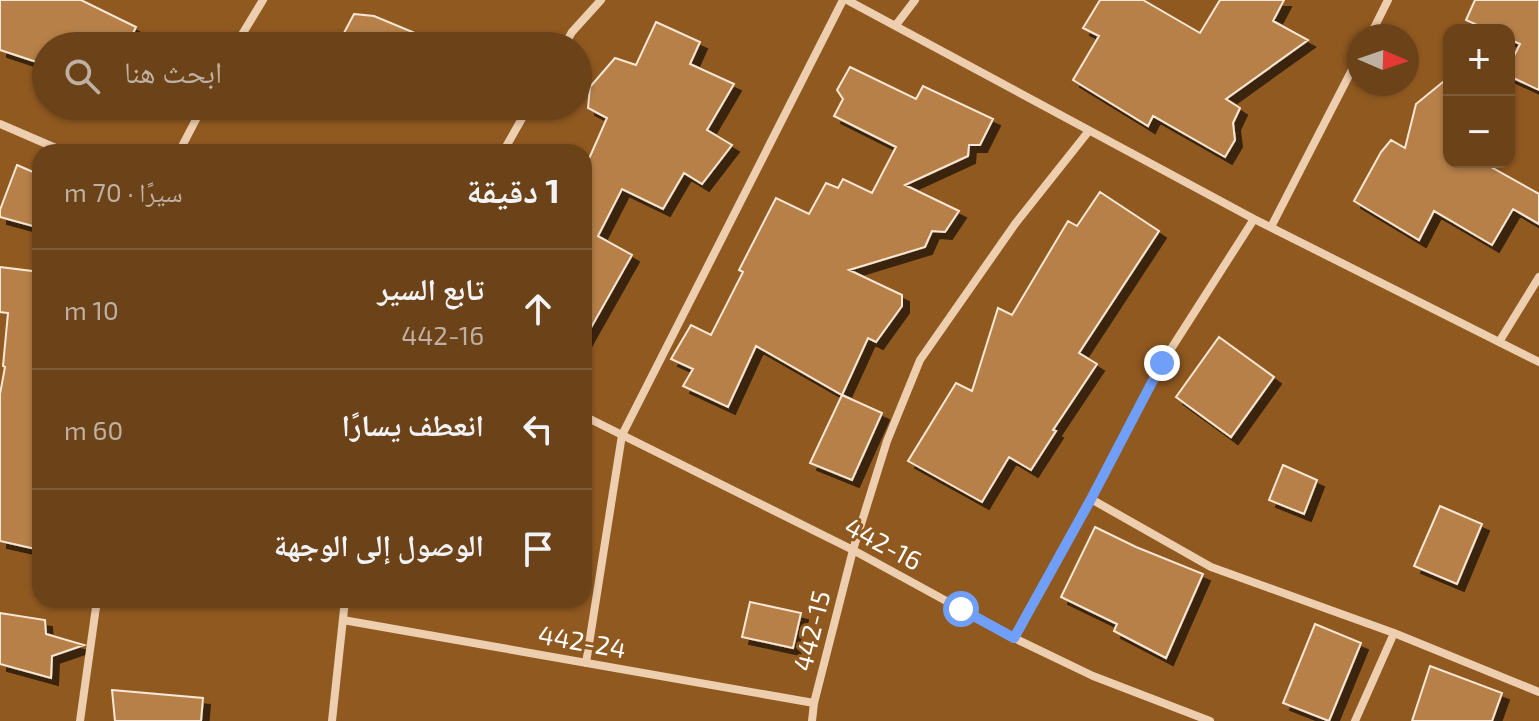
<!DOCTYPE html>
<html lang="ar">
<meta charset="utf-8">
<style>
:root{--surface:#6c4318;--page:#714a21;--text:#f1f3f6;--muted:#beb0a2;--line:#7f5c37}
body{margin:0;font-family:"Exo 2","Noto Naskh Arabic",sans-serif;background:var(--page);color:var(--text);direction:rtl}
.controls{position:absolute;right:24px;top:24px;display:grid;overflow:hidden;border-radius:16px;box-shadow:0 2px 6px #0004}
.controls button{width:72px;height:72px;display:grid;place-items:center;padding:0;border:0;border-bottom:2px solid var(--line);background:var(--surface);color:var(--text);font:40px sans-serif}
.compass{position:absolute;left:1347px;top:24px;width:72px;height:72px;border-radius:50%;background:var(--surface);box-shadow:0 2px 6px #0004;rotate:92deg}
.stop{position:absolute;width:24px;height:24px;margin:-18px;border:6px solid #709ffa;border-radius:50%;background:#fff}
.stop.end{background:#709ffa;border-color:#fff;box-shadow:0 2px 8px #0008}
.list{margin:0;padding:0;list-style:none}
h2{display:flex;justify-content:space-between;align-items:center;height:104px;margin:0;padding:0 32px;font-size:34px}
h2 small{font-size:26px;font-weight:400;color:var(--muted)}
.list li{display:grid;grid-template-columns:52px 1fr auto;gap:24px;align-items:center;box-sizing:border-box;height:120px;padding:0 32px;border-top:2px solid var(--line)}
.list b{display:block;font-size:30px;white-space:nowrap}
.list p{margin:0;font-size:26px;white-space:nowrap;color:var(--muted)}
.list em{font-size:26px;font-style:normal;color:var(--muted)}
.icon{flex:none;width:44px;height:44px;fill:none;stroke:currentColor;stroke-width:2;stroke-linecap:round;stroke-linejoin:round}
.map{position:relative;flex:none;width:1539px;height:721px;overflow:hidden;direction:ltr}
.search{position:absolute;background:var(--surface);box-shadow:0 2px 6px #0004;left:32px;top:32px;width:560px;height:88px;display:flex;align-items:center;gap:20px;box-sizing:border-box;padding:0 28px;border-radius:44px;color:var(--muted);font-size:30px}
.panel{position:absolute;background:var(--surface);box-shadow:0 2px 6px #0004;left:32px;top:144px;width:560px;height:464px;border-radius:24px;direction:rtl}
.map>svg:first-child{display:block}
.building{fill:#b78048;stroke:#f9e7d5;stroke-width:2;filter:url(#shadow)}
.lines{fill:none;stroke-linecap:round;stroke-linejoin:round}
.street{stroke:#edceaf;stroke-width:8}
.route{stroke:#709ffa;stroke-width:10}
.labels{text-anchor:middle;stroke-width:6;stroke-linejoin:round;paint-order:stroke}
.street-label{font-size:26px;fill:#fff;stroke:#905920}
</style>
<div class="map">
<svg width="1539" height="721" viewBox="0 0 1539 721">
<defs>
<filter id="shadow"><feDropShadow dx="7" dy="7" stdDeviation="0" flood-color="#0009"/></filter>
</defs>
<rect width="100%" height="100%" fill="#905920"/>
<path class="building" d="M0 0H81L136 27 127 46H46V65L0 50Z
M1100 0H1143L1200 33 1220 0H1284L1273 21 1308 40 1226 99 1240 108 1233 123 1235 140 1225 157 1153 116 1148 126 1073 80 1099 36 1083 28Z
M1475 0H1539V90L1509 76V66L1520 44 1509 39V30H1488L1466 20Z
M354 14 374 16 446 46H337Z
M656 22 700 42 690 64 734 84 707 130 732 145 702 184 684 173 663 209 622 189 598 236 632 255 584 340V170L607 118 588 108 590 87 615 58 636 65Z
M850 67 916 99 923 86 993 119 980 145H969L968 156 905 185 959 211 945 232 932 231 925 247 849 270 902 295V306L876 342 868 338 842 395 756 346 728 407 683 386 693 369 671 359 691 325 711 335 743 272 739 270 776 198 809 214 826 183 838 188 843 179 872 193 896 147 834 116 843 99 837 90Z
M1449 77V162H1482L1539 194V224L1513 209 1492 245 1434 211 1419 240 1354 201 1381 152 1391 140 1405 148 1416 104Z
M17 165 40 175V228L0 217V210Z
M1100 192 1159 231 1079 353 1097 364 1053 430 1056 431 1031 470 1009 457 982 502 908 461 956 383 972 391 998 308 1012 315 1068 221 1077 226Z
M0 267 40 272V550L0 541V394L5 367 3 366 8 313 0 312Z
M1219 337 1274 377 1231 437 1176 397Z
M842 395 882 413 852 480 810 463Z
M1283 465 1317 480 1304 514 1269 500Z
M1440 506 1482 524 1457 584 1414 566Z
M1095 527 1136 547 1203 574 1166 658 1114 631 1117 624 1061 597Z
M750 602 801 613 793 648 742 637Z
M0 613 45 620 46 634 84 645 52 656 51 678 0 664Z
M1315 624 1361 643 1329 721 1283 703Z
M1430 666 1502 693 1492 721H1412Z
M112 690 203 698 201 721H115Z"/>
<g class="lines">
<path class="street" d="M847 0 1254 219 1539 362
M896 25 915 0
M1370 36 1388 0
M235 46 263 0
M564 46 572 32 601 0
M0 124 65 152
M179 152 203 106
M503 152 529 106
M1271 227 1359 56
M1499 342 1539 277
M584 416 853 550 1014 638 1093 676 1210 721
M1091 499 1211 567 1394 633 1539 692
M343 620 814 703
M1014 638 1091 499 1162 363 1254 219
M586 663 622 435 843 0
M80 721 97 600
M332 721 345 600
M812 721 814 703 853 550 887 441 920 360 1015 224 1088 132
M1355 721 1394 633"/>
</g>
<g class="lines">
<path class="route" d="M961 609 1014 638 1091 499 1162 363"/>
</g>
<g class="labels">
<g class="street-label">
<text transform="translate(883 544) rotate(28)" y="9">442-16</text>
<text transform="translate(812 631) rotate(-76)" y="9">442-15</text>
<text transform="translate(582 642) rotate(10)" y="9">442-24</text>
</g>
</g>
</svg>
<div class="controls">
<button>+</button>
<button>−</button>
</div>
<svg class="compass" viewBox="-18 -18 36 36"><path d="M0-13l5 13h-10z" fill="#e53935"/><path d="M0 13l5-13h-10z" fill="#beb0a2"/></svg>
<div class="stop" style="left:961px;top:609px"></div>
<div class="stop end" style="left:1162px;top:363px"></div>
<div class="search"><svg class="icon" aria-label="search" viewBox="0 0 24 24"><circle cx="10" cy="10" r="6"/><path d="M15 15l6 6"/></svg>ابحث هنا</div>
<section class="panel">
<h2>1 دقيقة<small>سيرًا · 70 m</small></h2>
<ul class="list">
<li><svg class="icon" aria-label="ahead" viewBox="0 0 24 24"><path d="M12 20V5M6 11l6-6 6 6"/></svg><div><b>تابع السير</b><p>442-16</p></div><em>10 m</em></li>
<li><svg class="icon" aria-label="left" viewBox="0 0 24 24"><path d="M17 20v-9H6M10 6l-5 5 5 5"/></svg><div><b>انعطف يسارًا</b></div><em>60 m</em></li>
<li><svg class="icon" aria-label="arrive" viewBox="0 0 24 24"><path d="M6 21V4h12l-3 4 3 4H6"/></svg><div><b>الوصول إلى الوجهة</b></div></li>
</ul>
</section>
</div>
